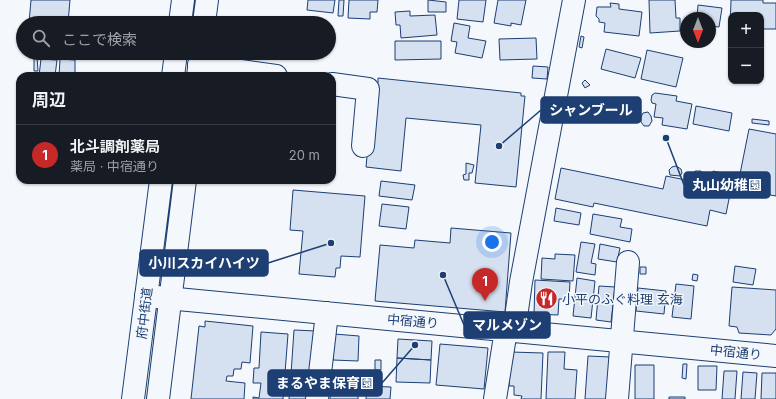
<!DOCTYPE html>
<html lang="ja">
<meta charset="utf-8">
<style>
:root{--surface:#171b24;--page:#242831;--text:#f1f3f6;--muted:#9ea1a6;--line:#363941;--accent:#c62828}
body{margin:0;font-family:Inter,"Noto Sans JP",sans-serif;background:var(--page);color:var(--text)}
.controls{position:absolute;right:12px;top:12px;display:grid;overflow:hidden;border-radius:8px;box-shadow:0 1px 3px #0004}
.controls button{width:36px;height:36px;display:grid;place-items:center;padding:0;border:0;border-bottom:1px solid var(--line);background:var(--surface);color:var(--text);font:20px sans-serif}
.compass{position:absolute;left:680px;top:12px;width:36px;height:36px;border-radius:50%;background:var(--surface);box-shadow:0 1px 3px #0004;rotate:180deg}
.you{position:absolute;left:492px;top:242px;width:14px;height:14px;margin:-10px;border:3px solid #fff;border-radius:50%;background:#1a73e8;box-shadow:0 0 0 6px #1a73e833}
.badge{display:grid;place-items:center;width:26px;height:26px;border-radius:50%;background:var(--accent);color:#fff;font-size:13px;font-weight:700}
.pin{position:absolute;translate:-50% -33px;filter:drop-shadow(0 1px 2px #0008)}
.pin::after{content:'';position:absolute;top:21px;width:14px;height:12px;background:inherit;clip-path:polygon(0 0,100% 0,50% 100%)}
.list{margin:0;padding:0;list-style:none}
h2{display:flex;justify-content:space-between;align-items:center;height:52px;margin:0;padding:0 16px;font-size:17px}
h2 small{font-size:13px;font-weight:400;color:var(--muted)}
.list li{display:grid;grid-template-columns:26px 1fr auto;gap:12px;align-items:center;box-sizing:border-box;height:60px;padding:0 16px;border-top:1px solid var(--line)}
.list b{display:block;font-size:15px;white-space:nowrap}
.list p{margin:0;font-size:13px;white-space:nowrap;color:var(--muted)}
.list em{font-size:13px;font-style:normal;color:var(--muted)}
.icon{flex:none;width:22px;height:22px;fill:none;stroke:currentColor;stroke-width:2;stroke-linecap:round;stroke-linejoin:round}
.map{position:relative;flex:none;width:776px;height:399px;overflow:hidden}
.search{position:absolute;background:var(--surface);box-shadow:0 1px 3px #0004;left:16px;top:16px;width:320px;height:44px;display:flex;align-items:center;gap:10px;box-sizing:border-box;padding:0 14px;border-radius:22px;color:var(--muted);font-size:15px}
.panel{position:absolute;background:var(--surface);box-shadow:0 1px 3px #0004;left:16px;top:72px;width:320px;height:112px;border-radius:12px}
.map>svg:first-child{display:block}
.building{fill:#d5e0f0;stroke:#1d3f73}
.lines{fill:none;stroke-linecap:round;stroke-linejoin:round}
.minor-casing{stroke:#1d3f73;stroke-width:24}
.major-casing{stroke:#1d3f73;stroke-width:24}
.minor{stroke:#f4f7fb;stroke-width:22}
.major{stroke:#f4f7fb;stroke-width:22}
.labels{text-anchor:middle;stroke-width:3;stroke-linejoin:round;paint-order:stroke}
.poi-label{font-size:13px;fill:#1d3f73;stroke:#f4f7fb;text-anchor:start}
.street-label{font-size:13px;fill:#1d3f73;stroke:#f4f7fb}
.leader{fill:none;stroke:#1d3f73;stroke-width:1.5}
.callout-dot{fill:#1d3f73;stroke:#f4f7fb;stroke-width:1.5}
.callout{fill:#1d3f73;stroke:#1d3f73;stroke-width:1.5}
.callout-label{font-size:14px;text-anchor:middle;font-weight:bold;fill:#fff}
</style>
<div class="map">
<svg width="776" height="399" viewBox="0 0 776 399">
<rect width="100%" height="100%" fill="#f4f7fb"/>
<path class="building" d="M31 0H70L68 23H29Z
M308 0H335L333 13 307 10Z
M339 0H344L343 16H338Z
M349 0H378L377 12H370V19L348 18Z
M428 0 446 2V12H428Z
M459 0H486L483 22 457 19Z
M498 0H526L521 25 511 23V26L494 23Z
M649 0H675L676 18H680V31L650 33Z
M731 0H763V3H776V29H761V15H731L730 29Z
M610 3 619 4V9L642 12 639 36 604 32 605 23 599 22V19L596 16 597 7H611Z
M698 5 722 8 719 27 710 26V18H697Z
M410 11V16L435 15 437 35 401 38 400 25H396L395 12Z
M454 23 470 26 468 38 486 41 482 58 455 53 457 42 451 41Z
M581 36 584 37 582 48 579 47Z
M536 38 537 59 500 60 499 39Z
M395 41H441V59L395 60Z
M606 49 641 58 635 78 601 69Z
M647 50 683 58 676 87 641 79Z
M34 57H37L38 71H34Z
M41 59 57 60 55 76H39Z
M60 59 75 60V76H59Z
M533 66 548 67 547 79 532 78Z
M378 78 521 93V96H525L516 187 475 183 481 125 406 118 401 171 366 167 374 82 378 83Z
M585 80 590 85 585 88 582 83Z
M655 93 677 96 676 101 692 104 687 129 662 125 663 118 654 117 656 104 652 103 651 100 652 95Z
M696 106 732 113 729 131 693 124Z
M648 112 651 116 652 121 649 126H644L641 122V117L643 113Z
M752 119 769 121V125L752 123Z
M749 129 776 134V196L737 189Z
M466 163 474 165 472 173H469V180H464L463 175 466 174Z
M676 166 681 169 682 173 680 176 670 175 669 170 672 167Z
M561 168 663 189 666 176 731 189 726 214 710 210 707 226 594 203 593 207 555 199Z
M695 171H701L704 175 703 181 692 179 691 175Z
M713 171 732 175 731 181 711 178Z
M381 181 415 185 412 200 379 196Z
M293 190 365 196 360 257 341 256 340 268H336L335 277 299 274 303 231 290 230Z
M382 204 409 207 406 229 379 226Z
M556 208 581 213 579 225 554 221Z
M593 214 622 219 620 227 632 229 630 242 590 234Z
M451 228 511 233 505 312 375 301 380 245 414 248 415 240 450 243Z
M581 242 595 244 591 263 596 264 595 275 576 272Z
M600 244 620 248 617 262 598 259Z
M555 254 575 255 573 281 541 279 542 258 555 259Z
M735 266 756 269 753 285 733 282Z
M640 267H646V274H640Z
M693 274 698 275 697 281 692 280Z
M577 278 595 281 591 318 573 316Z
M535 280 570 282 569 299H559L558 315 534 314Z
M676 284 694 286 691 319 672 317Z
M599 286 615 287 611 322 596 320Z
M732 287 776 290V329L771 335 739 333 737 327 729 326Z
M638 288 666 291 664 314 636 311Z
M205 321 253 326 250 363 242 362 241 369H234L233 376H227L226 381 245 383 244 399H191L199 326 205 327Z
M294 330 316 331 313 376 291 374Z
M261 332 288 334 283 399H253V397L259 398 261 383H253L254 368H259Z
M334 334 359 336 358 361 333 360Z
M398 339 432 341 431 360 397 358Z
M440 344 488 348 484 389 436 385Z
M511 352 543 353 541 399H521L522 396 514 395V386H509Z
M548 352H565L564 369 577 370 575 399H546Z
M588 356 610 357 607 399H585Z
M397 358 431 360 430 383 396 382Z
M375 360H381V370H375Z
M683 364H687L686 379 682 378Z
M635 365H654V399H635Z
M698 366H717L716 390H698Z
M724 371H737L735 399H722Z
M743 372 757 373 755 399H741Z
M762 373H776V399H761Z
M290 385 310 388 309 399H289Z
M331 385 358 386V399H330Z
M367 386 391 387 390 399H366Z
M669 397H685V399H669Z"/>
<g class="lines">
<defs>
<path id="minor" d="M199 65 276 76
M332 84 368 89 363 146
M146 296 776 356
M514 331 521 282 574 0
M317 399 327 313
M495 399 506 330
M617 399 628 262"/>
<path id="major" d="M180 23 183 0
M204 23 207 0
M173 76 176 53
M198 76 201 53
M133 399 161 180
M158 399 185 180"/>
</defs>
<use href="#minor" class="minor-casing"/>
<use href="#major" class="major-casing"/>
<use href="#minor" class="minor"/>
<use href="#major" class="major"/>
</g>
<defs>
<symbol id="restaurant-disc" viewBox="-11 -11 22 22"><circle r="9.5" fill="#c62828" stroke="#f4f7fb"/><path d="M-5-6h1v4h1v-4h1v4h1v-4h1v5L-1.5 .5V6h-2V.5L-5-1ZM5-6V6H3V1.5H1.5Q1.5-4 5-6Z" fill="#fff"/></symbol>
</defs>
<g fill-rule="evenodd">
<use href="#restaurant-disc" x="534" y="286" width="25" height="25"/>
</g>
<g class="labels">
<g class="poi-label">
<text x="562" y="304">小平のふぐ料理 玄海</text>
</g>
<g class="street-label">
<text transform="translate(144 313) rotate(-83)" y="5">府中街道</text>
<text transform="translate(413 321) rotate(5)" y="5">中宿通り</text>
<text transform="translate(736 352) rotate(6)" y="5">中宿通り</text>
</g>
</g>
<path class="leader" d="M499 146L541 110M666 138L684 185M331 243L268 263M443 275L464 325M415 345L382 383"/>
<g class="callout-dot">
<circle cx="499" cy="146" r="4"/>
<circle cx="666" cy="138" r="4"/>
<circle cx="331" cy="243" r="4"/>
<circle cx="443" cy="275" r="4"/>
<circle cx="415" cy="345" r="4"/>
</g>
<g class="callout">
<rect x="541" y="97" width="100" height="26" rx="4"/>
<rect x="684" y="172" width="86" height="26" rx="4"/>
<rect x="140" y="250" width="128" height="26" rx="4"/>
<rect x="464" y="312" width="86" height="26" rx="4"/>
<rect x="268" y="370" width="114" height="26" rx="4"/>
</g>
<g class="callout-label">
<text x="591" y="115">シャンブール</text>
<text x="727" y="190">丸山幼稚園</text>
<text x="204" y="268">小川スカイハイツ</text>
<text x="507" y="330">マルメゾン</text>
<text x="325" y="388">まるやま保育園</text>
</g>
</svg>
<div class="controls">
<button>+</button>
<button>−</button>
</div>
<svg class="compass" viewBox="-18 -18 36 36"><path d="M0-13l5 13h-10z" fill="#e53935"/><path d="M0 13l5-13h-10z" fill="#9ea1a6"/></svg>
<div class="you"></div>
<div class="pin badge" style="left:485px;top:301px">1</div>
<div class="search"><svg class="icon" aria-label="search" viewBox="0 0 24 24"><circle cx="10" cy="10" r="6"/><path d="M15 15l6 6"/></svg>ここで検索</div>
<section class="panel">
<h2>周辺<small></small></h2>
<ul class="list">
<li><span class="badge">1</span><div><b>北斗調剤薬局</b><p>薬局 · 中宿通り</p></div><em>20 m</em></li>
</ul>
</section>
</div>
